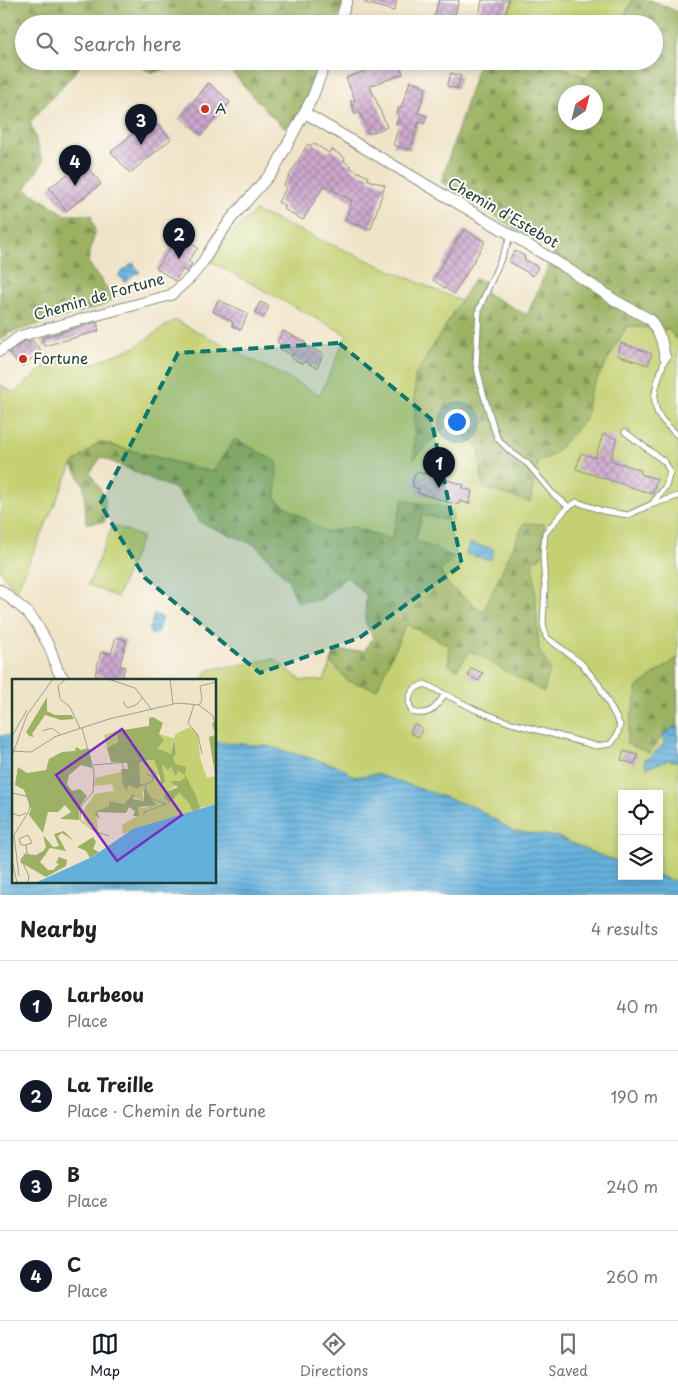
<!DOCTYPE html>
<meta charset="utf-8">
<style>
:root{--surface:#fff;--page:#f6f6f6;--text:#202124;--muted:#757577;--line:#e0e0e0;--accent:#111827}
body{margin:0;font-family:"Playpen Sans",sans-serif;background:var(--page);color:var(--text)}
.controls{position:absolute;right:15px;bottom:15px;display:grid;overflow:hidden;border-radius:0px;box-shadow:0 2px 8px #0003}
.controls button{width:45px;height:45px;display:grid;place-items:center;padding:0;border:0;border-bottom:1px solid var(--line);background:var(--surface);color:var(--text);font:25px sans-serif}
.compass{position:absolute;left:558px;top:85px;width:45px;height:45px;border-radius:50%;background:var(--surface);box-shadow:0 2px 8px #0003;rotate:35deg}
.you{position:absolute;left:456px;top:421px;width:18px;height:18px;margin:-12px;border:4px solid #fff;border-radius:50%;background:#1a73e8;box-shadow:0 0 0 8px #1a73e833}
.badge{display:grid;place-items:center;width:32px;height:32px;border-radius:50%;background:var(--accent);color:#fff;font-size:16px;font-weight:700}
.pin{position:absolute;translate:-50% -41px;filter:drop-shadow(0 1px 2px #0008)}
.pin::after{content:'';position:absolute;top:26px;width:18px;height:15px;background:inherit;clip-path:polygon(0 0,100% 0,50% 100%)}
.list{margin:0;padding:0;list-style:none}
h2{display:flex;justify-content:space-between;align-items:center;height:65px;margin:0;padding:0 20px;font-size:21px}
h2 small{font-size:16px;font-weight:400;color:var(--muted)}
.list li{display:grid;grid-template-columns:32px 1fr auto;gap:15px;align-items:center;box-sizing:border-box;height:90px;padding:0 20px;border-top:1px solid var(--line)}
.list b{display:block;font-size:19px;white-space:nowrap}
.list p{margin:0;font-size:16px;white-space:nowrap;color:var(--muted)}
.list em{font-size:16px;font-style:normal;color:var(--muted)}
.icon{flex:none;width:28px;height:28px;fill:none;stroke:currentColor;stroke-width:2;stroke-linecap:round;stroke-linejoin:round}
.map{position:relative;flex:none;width:678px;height:895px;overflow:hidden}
.search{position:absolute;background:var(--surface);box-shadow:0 2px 8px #0003;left:15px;right:15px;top:15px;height:55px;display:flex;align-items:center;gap:12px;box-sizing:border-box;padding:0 18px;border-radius:28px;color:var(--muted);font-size:19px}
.sheet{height:425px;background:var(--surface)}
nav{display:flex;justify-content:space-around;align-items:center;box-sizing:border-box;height:70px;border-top:1px solid var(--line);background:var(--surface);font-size:14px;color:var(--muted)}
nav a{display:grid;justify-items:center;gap:2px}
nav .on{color:var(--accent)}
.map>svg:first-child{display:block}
.green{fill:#c4d072;stroke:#728653}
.forest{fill:url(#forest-firs);stroke:#5d784c;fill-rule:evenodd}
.water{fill:url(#water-rules);stroke:#417688}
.building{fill:url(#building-cross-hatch)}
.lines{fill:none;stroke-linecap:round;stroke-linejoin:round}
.service-casing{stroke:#88907e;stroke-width:7}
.minor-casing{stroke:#88907e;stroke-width:12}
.service{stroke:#fff;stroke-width:5}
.minor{stroke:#fff;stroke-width:10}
.marked{fill:#0f766e;fill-opacity:0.2;stroke:#0f766e;stroke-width:4;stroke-dasharray:10 6;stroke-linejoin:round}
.poi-dot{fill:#c8321e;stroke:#fdfcf7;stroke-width:2}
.labels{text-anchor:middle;stroke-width:4;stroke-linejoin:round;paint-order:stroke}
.poi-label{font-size:15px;fill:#1f3d34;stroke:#fdfcf7;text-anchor:start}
.street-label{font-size:15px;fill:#1f3d34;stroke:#fdfcf7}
.inset-road{fill:none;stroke:#9ca18d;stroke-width:1}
.view{fill:#7b2cbf;fill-opacity:0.15;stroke:#7b2cbf;stroke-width:2.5}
.inset-edge{fill:none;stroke:#1f3d34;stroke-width:2.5}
</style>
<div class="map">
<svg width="678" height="895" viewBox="0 0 678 895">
<defs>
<pattern id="forest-firs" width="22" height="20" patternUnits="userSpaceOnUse" patternTransform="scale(1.25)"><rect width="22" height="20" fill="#9bb264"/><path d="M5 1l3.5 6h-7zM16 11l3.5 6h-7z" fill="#7e9253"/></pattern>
<pattern id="water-rules" width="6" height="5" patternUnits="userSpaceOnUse" patternTransform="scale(1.25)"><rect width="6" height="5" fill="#63b0dc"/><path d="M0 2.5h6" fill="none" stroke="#5190b3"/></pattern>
<pattern id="building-cross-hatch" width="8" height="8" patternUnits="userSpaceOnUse" patternTransform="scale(1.25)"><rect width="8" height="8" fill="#cda7cd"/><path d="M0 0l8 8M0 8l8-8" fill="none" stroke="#a689a7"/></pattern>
</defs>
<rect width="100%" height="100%" fill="#fdfcf7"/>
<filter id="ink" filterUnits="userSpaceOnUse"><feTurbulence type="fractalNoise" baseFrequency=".02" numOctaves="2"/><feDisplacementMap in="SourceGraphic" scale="10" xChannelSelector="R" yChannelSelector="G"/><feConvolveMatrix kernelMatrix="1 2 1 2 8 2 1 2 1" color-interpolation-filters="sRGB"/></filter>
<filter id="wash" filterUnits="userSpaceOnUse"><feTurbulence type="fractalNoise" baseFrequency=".0096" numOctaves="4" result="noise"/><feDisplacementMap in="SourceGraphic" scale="20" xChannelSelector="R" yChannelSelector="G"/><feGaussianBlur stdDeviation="1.12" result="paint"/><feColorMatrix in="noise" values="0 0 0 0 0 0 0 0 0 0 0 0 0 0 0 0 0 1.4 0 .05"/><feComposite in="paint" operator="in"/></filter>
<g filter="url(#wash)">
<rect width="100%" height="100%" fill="#f0e4c8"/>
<path class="green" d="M512 0H633L619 24H506Z
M548 61H597L587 78Z
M255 211 461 301 415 376V458L448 423 479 448 483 488 530 501 538 461 554 454 586 418 590 391 627 326 670 330 678 341V659L637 687 649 753 663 735 678 725V882L659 876V794H622V863L591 852 558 837 513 831 476 808 376 774 354 777 341 767 267 746 215 742V680H203L208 670 274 659 302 681 324 680 331 662 348 681 406 624 449 645V665L457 669 470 650 550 669 539 650 533 561 524 524 483 613 450 587 440 571 454 557 415 541 422 515 452 521V509L403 500 392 540 353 527 326 533 276 500 235 440 212 472 99 442 72 465 16 592 0 570 1 385 14 393 53 359 91 364 135 347 175 320 320 395 347 335 211 262 222 243Z
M113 525 142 537 117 597 88 585Z"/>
<path class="forest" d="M0 0H344L335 24H24V61H89L84 62 30 122 43 162 25 189 66 215H91L95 231 88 262 114 298 105 305 9 333 0 341Z
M633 0H651L678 12V341L669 330 627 326 590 391 586 418 554 454 538 462 530 502 483 488 479 448 448 423 414 459 415 376 474 279 487 282 484 292 527 315 554 253 441 182 479 63 500 65 503 61H548L587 78 597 61H654V24H619ZM566 92H596V122H566Z
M131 61H195L152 73Z
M222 61H320L299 119 284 127 269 114Z
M235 439 277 462 276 500 326 532 353 527 391 540 403 500 452 509 453 521 422 515 415 540 454 557 440 572 450 587 483 612 524 523 544 524 548 552 533 561 539 650 550 669 544 692 470 651 457 669 449 665V645L406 624 377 689 348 681 331 662 335 651H364L373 638 365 620 366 595 347 577 320 600 297 602 289 581 255 545 201 523 177 490 101 457 90 473 105 497V522L86 523 84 486 72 465 99 442 212 472Z
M677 658 678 725 663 735 649 753 626 743 637 687Z"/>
<path class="water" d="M133 263 140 272 138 274 136 273 125 282 118 275Z
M469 543 494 549 491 560 466 554Z
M154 614 162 617 157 633 152 635 149 631Z
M677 725 678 762 669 760 646 768 644 759 649 758 665 743 663 735Z
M14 735V881H215V742L267 746 341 767 354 777 376 774 476 808 513 831 558 837 591 852 622 863V876H659L678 882V895H0V736Z"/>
<g id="blocks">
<path class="building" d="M365 0H397L394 11 365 3Z
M439 0H459L452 24 445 22V24H432Z
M482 0H509L502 24H492L479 16Z
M377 61H398L403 74 370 86 387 127 369 134 360 112 355 114 351 101 355 100 346 78 379 66Z
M451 73 461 76 457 89 447 86Z
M410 81 421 84V86L426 88 418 113 427 116 424 124 419 122 410 150 393 145 400 123 396 124 399 115H397L399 107 401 108Z
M209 83 230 102 201 135 180 117Z
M149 120 155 127 158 125 171 139 130 173 111 152Z
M313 143 329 153 331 149 345 158 344 161 351 166 350 168 369 177 368 180 385 185 371 229 345 221 352 201 324 185 303 220 284 209 286 206 278 202 287 187 284 185 296 164 308 144 311 146Z
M84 162 101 184 66 211 49 188Z
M464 229 485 242 454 294 433 280Z
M180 235 198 248 188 261 192 264 190 267 186 272 183 269 175 281 156 268Z
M515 251 525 256 524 259 538 267 533 276 508 261Z
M218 300 248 313 241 330 232 326 233 322 226 318 213 312Z
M260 302 269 306 264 318 255 313Z
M97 322 99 331 44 346 42 338Z
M283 331 306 343 305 345 323 354 317 368 304 361 303 364 291 358 292 355 280 349 282 345 277 342Z
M32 340 41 350 22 367 9 353 23 342 26 341 28 343Z
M621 343 652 354 648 365 617 355Z
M603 434 617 439 610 460 641 470 640 474 657 479 652 494 576 469 581 453 595 458Z
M416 472 424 474V473L464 485 463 488 472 491 469 504 460 501 459 505 418 493 419 489 413 487 414 484 412 483Z
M116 637 126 640 120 666 125 667 121 680 95 675 101 652 111 654Z
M471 668 483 673 479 681 468 676Z
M414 724 422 728 419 737 410 733Z
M624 751 638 755 635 764 621 760Z"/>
</g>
</g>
<g filter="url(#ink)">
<use href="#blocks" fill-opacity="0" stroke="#88907e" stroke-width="1"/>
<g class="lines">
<defs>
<path id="service" d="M511 236 479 309 476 364 483 393 497 438 511 452 528 464 552 493 569 507
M665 357C661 376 648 396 659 415 663 423 672 429 678 436
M653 504 678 496
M444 695C436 708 429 717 412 712 405 698 411 688 425 684L476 710 508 722 596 746 611 744 617 735 620 725 599 685 581 663 546 637 543 623 545 587 543 555 545 533 567 508 577 502 603 511 628 515 652 504 666 486 670 472 665 462 625 432"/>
<path id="minor" d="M339 24 347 0
M305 113 562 265 616 301 651 320 661 339 665 357
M0 351 20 336 171 295 191 277 201 265 213 245 231 219 274 170 313 96 326 61
M0 590 27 612 36 623 50 648 58 671 65 680"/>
</defs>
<use href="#service" class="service-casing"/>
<use href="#minor" class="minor-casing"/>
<use href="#service" class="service"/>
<use href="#minor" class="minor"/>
</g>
</g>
<path class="marked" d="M339 343 431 419 462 565 359 638 260 673 145 578 100 504 178 353Z"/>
<g class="poi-dot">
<circle cx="205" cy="109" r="5"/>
<circle cx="23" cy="359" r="5"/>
</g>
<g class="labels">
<g class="poi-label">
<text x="215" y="114">A</text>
<text x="33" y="364">Fortune</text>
</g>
<g class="street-label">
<text transform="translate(503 213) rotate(30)" y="5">Chemin d'Estebot</text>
<text transform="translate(99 297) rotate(-16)" y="5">Chemin de Fortune</text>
</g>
</g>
<g transform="translate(12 679)">
<rect width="204" height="204" fill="#f0e4c8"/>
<path d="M178 48 186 55 188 79 195 99 203 97 201 84H204V125L188 129 169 102 158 103 167 105 154 113 158 124 167 114 177 124 180 132 111 155 110 146 124 138 126 128 134 129 140 122 130 111 132 122 117 117 119 121 112 125 97 122V127L84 132 86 152 72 143 70 133 83 115 102 112 100 105 82 107 83 99 109 93 110 104 115 111 116 106 124 110 129 108 127 85 142 80 148 104 149 86 156 90 160 88 164 96 166 92 169 94 168 86 164 85 161 79 164 75 162 59 163 55ZM105 52 106 63 95 69 92 56ZM147 55 161 59 159 76 145 69Z" fill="#c4d072"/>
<path d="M35 18V32L43 36H60L62 40 49 41 33 36 20 55 22 58 17 57 14 53ZM141 38 151 44 147 55 152 62 145 69 159 75 162 59 164 75 161 79 164 85 174 88 173 96 166 92 164 97 159 88 156 91 150 86 153 103 150 105 142 81 131 82 127 85 129 108 124 110 116 106 115 112 110 104 109 90H116L115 83H99L95 69 106 63 105 52 137 47V39ZM203 43 204 84H201L197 58 203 56 200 44ZM64 68 69 71 77 69 80 89 69 86 57 96 55 105 60 112 68 110 75 117 68 127 67 141 48 140 59 133 53 126 46 133H36L31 154 17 136 19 130 12 111 3 106 6 88 15 94 34 91 37 80 50 73 63 72ZM174 97 184 117 188 129 185 131 180 132 177 124 167 114 158 124 152 119 154 113 166 108 157 102H169ZM132 109 144 126 126 128 127 137H121L123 132 117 128 114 134 85 133 88 140 83 136 84 132 97 127V122L112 125 122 114 121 120 132 122ZM52 152 62 162 50 154 46 157 54 172 38 169 28 183 36 191H41L47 185 44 184 47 178 55 181 54 187 34 198 8 183 13 175 24 176 31 172 34 168 31 156 41 168 47 167 42 155ZM81 158 84 163 81 170 87 173 78 179 74 172 65 168Z" fill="#9bb264"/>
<path d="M204 125V201L199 204H23L80 178 121 150Z" fill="#63b0dc"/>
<path class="inset-road" d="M59 0H82M96 0 123 9 140 31M158 0 161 25M48 19 46 7 54 0M48 20 58 28 68 49M111 22 115 29 124 26 131 18M182 26 176 44 186 56 190 75M187 26 201 37 204 49M70 49 82 93 81 113 69 127 68 141 82 152 97 157M30 52 40 49 49 56M0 57 15 31M42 58 97 40 166 24 187 26 190 21 188 7 204 3M0 72 19 73 43 58M0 77 15 36 41 0M110 84 115 99 122 104 133 106M81 86 129 82 144 94 142 99M134 95 141 98 140 103 134 105V112L140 120 154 125 132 133 131 136 134 133M0 114 14 117 18 123 17 132 2 156 7 197M0 134 7 137 14 134M14 166H9L7 160 16 156 20 164 14 166 15 173 9 180 17 197 16 204M15 173 19 179 34 175M0 181 5 204"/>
<path class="view" d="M110 50 170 136 105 182 44 96Z"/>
<rect width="204" height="204" class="inset-edge"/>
</g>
</svg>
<div class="controls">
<button><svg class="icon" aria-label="locate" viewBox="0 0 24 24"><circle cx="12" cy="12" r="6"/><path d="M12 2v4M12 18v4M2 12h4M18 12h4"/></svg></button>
<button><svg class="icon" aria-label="layers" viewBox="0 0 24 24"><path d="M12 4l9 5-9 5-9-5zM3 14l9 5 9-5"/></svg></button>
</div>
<svg class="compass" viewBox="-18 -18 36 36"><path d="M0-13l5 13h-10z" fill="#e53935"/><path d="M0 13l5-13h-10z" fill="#757577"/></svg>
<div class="you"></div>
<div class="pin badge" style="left:439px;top:488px">1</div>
<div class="pin badge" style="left:179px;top:259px">2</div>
<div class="pin badge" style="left:141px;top:145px">3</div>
<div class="pin badge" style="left:75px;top:186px">4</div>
<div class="search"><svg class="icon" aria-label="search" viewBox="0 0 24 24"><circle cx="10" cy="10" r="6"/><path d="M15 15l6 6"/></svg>Search here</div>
</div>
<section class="sheet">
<h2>Nearby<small>4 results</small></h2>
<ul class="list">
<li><span class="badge">1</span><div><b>Larbeou</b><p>Place</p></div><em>40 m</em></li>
<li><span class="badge">2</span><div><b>La Treille</b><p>Place · Chemin de Fortune</p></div><em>190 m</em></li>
<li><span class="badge">3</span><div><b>B</b><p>Place</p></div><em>240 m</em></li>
<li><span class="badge">4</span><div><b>C</b><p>Place</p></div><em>260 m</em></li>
</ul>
</section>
<nav>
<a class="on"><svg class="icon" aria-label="map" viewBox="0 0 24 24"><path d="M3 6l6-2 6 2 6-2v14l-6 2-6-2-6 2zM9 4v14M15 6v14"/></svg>Map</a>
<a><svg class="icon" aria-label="directions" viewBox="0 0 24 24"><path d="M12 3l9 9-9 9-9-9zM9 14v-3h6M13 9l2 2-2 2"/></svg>Directions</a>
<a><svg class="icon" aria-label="saved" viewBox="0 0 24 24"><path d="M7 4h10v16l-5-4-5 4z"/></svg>Saved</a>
</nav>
